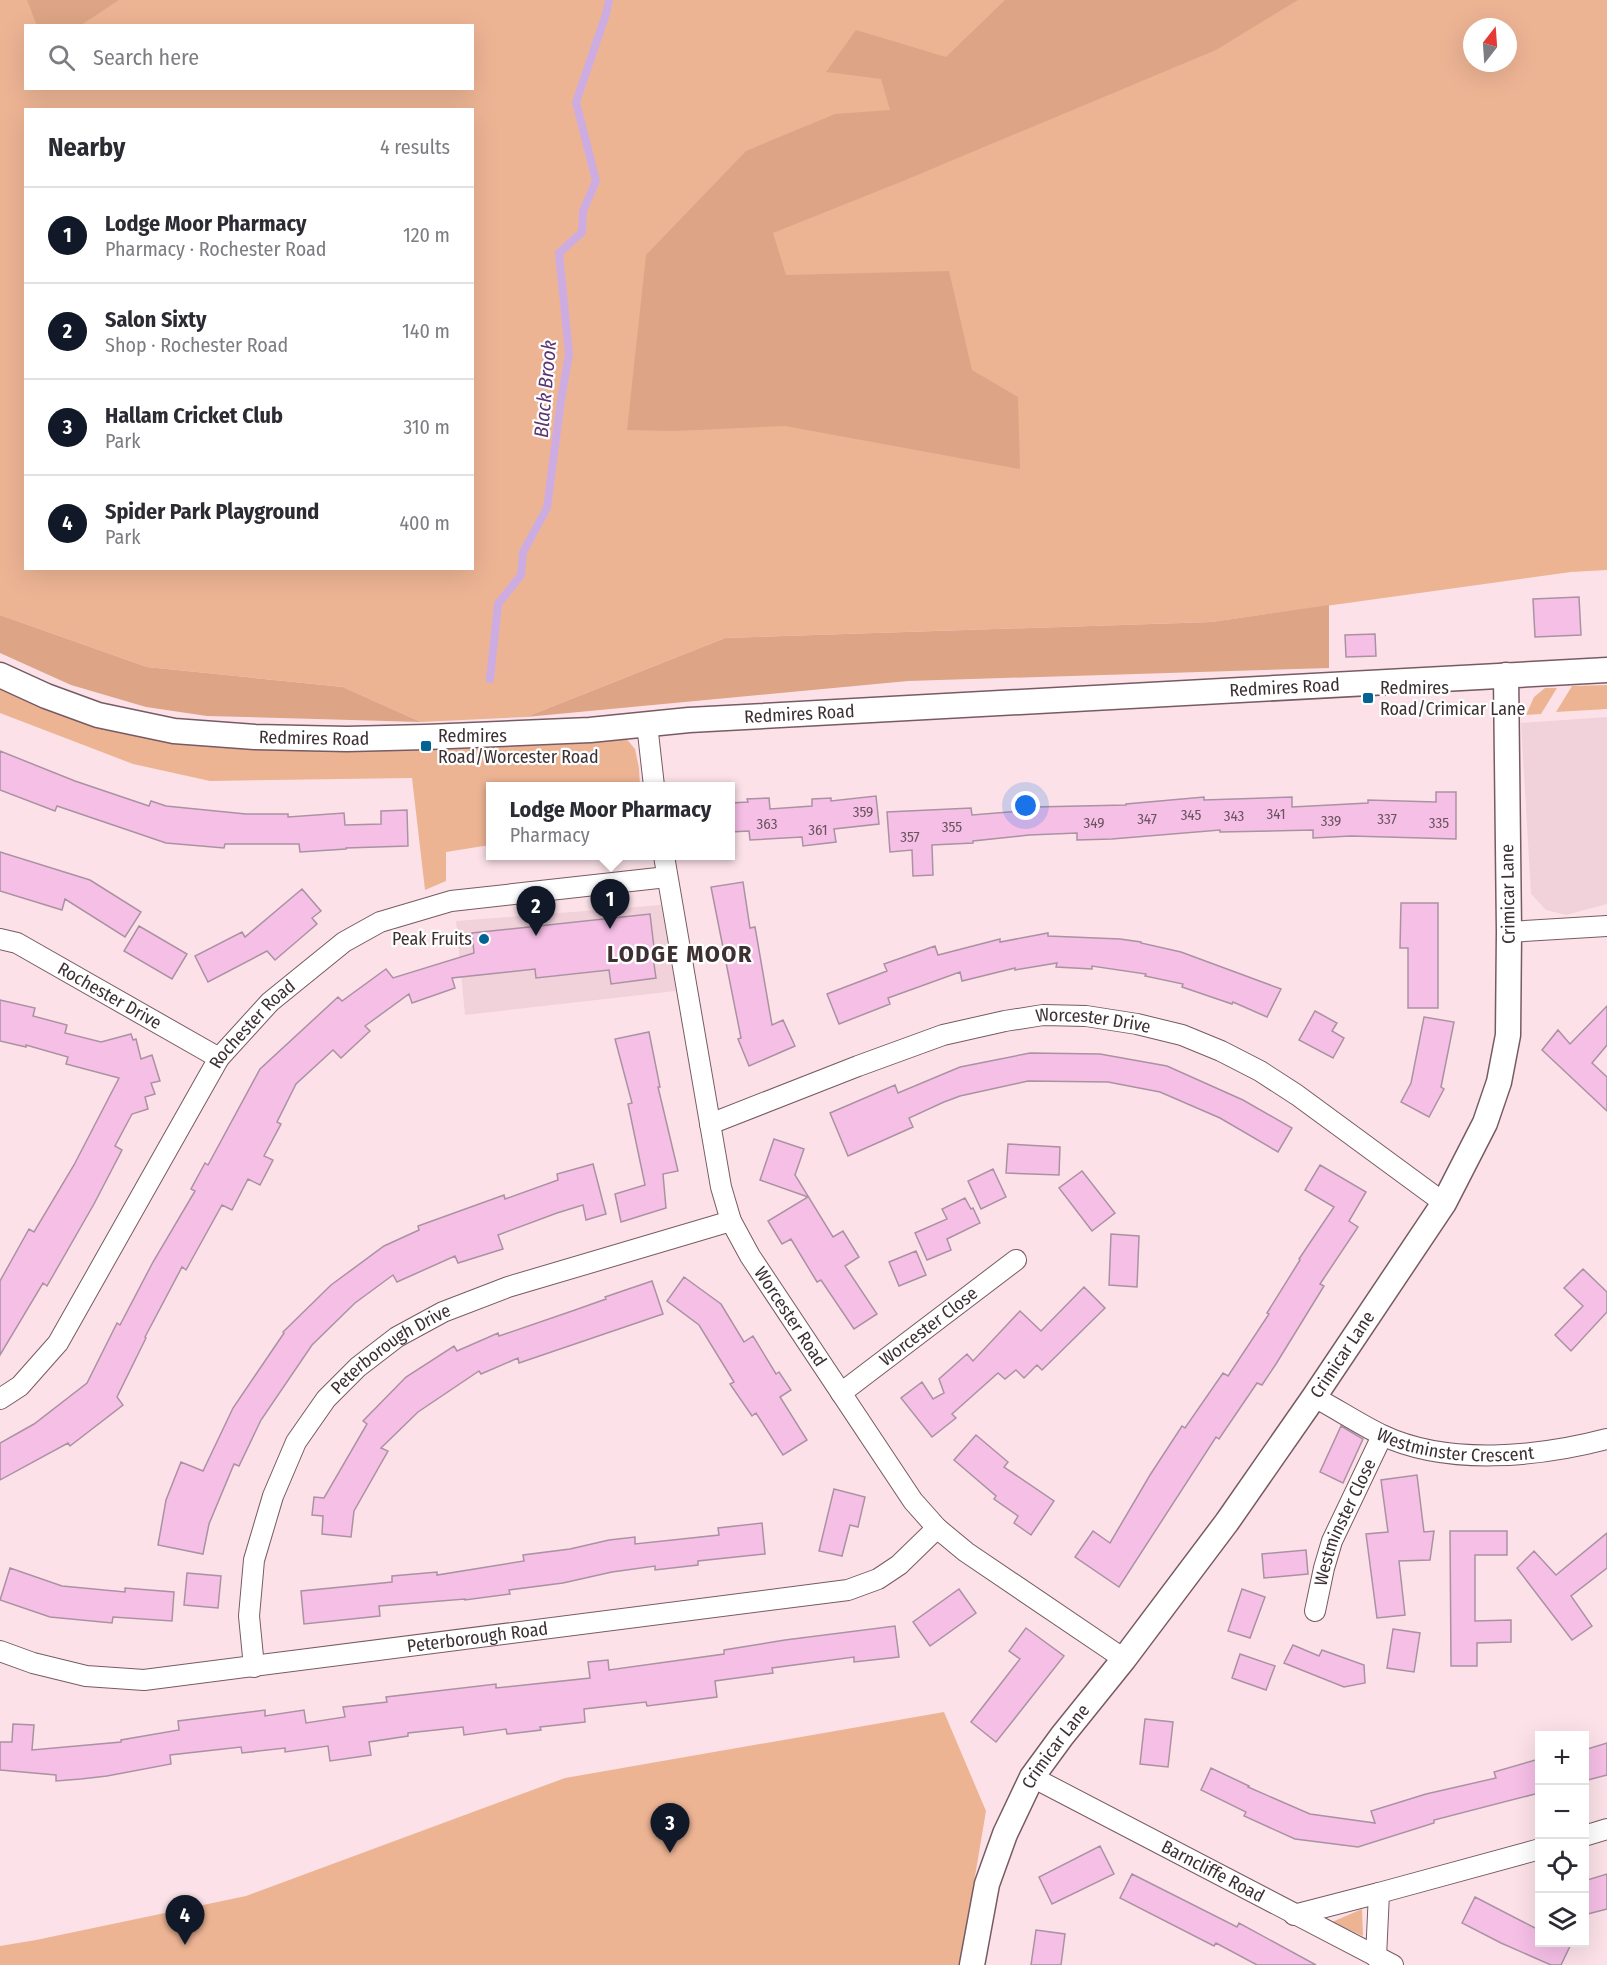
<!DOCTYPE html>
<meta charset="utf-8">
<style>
:root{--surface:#fff;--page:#f2f2f3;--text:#2b2b33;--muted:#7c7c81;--line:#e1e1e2;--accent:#111827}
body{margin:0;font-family:"Fira Sans Condensed",sans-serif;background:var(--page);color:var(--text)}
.controls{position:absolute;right:18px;bottom:18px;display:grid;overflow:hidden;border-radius:0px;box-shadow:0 6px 24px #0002}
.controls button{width:54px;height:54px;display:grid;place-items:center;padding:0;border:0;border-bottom:2px solid var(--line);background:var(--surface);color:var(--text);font:30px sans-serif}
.compass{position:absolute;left:1463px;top:18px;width:54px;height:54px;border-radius:50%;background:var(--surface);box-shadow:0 6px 24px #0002;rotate:17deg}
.you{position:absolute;left:1026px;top:806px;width:21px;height:21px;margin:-15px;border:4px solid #fff;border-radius:50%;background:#1a73e8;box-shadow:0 0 0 9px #1a73e833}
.badge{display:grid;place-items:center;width:39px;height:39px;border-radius:50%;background:var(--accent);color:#fff;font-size:20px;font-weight:700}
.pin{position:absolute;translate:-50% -50px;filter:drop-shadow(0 2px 3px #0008)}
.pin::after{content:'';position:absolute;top:32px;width:21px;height:18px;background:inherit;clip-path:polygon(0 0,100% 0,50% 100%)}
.popup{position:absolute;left:486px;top:782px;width:249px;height:78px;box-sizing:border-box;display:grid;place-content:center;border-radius:0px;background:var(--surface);filter:drop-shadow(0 2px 4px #0005);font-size:20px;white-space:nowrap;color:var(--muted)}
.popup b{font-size:22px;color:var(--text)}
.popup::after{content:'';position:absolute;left:50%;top:100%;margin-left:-12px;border:12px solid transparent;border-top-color:var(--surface)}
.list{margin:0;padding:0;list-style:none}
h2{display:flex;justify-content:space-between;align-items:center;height:78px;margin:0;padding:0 24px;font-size:26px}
h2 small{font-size:20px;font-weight:400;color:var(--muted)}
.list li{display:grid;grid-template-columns:39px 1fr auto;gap:18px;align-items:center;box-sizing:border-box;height:96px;padding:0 24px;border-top:2px solid var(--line)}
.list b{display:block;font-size:22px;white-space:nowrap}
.list p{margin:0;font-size:20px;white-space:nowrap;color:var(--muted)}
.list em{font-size:20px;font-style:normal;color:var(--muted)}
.icon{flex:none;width:33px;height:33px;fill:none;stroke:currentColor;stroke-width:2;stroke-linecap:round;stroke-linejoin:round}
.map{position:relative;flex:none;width:1607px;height:1965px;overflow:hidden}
.search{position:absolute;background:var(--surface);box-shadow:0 6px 24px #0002;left:24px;top:24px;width:450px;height:66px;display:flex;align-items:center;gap:15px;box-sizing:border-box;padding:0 21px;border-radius:0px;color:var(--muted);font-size:22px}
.panel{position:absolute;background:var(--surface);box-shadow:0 6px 24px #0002;left:24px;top:108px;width:450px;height:462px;border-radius:0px}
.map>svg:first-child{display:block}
.built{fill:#f2d2da}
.green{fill:#edb494;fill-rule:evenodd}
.forest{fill:#dda585}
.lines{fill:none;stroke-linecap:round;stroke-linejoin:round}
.stream{stroke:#cdade1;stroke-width:8}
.building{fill:#f6bfe6;stroke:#aa92a3;stroke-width:1.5}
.minor-casing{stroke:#775b62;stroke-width:22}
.tertiary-casing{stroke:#775b62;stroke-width:27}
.minor{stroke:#fff;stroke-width:20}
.tertiary{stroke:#fff;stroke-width:24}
.poi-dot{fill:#036494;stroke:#fff;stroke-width:2}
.labels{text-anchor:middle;stroke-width:4.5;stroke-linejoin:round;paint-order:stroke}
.number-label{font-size:15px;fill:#6a5460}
.poi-label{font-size:18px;fill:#3c3033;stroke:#fff;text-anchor:start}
.street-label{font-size:18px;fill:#3c3033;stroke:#fff}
.water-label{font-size:20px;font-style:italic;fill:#5c3472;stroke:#fff}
.district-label{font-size:24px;font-weight:bold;letter-spacing:1.5px;fill:#3c3033;stroke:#fff}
</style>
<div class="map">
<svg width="1607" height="1965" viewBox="0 0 1607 1965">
<rect width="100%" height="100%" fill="#fce2e8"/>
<path class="built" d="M1607 717V904L1566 915 1546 910 1531 894 1521 723Z
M661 905 676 991 465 1015 456 921Z"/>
<path class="green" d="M0 0H1607V570L1571 572 1211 622 725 638 526 717 421 722 343 687 147 667 0 615ZM26 26H472V88H26ZM1472 27H1508V63H1472ZM26 110H472V568H26Z
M0 675 174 731 625 737 635 749 639 768 640 786H490V845L446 852V881L425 890 412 778 210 781 133 764 0 713Z
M1607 685V709L1556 712 1572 686Z
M1545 688H1557L1541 714 1526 715 1534 697Z
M944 1712 986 1811 960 1965H0V1946L36 1940 246 1896 565 1778Z
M1362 1909 1363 1936 1332 1922Z"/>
<path class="forest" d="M27 0H119L81 25 37 26Z
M1005 0H1298L1216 50 903 181 773 233 786 275 949 271 972 370 1018 397 1020 469 785 426 673 431 627 430 646 255 746 151 835 114 890 110 881 79 826 72 856 30 946 57Z
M1329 605V668L908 681 526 717 725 638 1211 622Z
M0 615 147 667 343 687 421 722 207 716 146 707 71 685 0 653Z"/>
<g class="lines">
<path class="stream" d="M490 679 498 604 521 575 523 552 547 508 561 400 569 354 559 253 582 232 583 211 596 181 576 102 606 14 609 0"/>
</g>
<path class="building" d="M1579 597 1581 635 1535 637 1533 599Z
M1375 634 1376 656 1346 657 1345 635Z
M0 751 75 781 149 806 151 801 166 806 246 814H288V817L344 813 345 825 381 824V811L407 810 408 846 346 848V849L300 852 299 844H225L224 848 166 843 57 806 55 811 0 790Z
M1436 792H1456V839L1351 836 1313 838V830L1220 832V830L1112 839 1077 840V833L1029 835 973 841V843L932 845 933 875 913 876 912 850 890 852 887 812 971 808 972 815 1034 810V807L1126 805V804L1204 797V800L1292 797V807L1368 803V800L1436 802Z
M876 796 879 824 834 829 836 842 803 846 802 837 750 840 749 831 730 832V803L748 802 747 799 769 798 770 809 812 806V799L831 798V801Z
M0 852 90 880 141 912 125 937 65 899 62 910 0 891Z
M743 882 750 928 755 927 772 1025 783 1020 795 1046 749 1066 738 1039 741 1038 711 887Z
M302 889 321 911 312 918 317 924 275 960 267 951 208 982 195 956 242 932 245 937Z
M1401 903H1438V1008H1408V948H1400Z
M650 914 655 956 653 957 656 978 611 984 609 970 536 978 535 969 452 978 455 988 412 1003 409 994 365 1026 370 1031 341 1058 333 1050 296 1084 277 1122 281 1124 264 1156 273 1160 260 1185 248 1179 232 1210 222 1205 186 1270 182 1267 145 1337 146 1338 117 1397 123 1405 70 1446 68 1443 0 1480V1443L34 1424 87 1383 117 1323 120 1325 153 1262 195 1191 191 1189 205 1163 208 1165 260 1069 338 997 342 1001 386 969 393 978 474 953 472 933Z
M139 926 187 954 172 979 124 951Z
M1048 933V936L1120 939 1141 942V943L1181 952 1281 989 1267 1017 1233 1002 1232 1004 1182 987 1183 984 1145 976 1146 974 1092 966V969L1056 967 1057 963 1015 970V968L962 981 960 972 888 998 890 1004 839 1024 827 994 887 971 884 964 935 946 938 955 1000 939V942Z
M0 1000 35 1008 33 1016 67 1025 65 1033 101 1042 131 1034 133 1040 136 1039 141 1059 152 1055 160 1081 151 1083 155 1094 145 1097 148 1109 132 1114 115 1146 122 1150 94 1204 47 1286 43 1283 0 1355V1281L29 1229 34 1232 74 1165 119 1078 66 1064 68 1057 26 1045V1047L0 1041Z
M1607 1006V1045L1592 1063 1607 1077V1111L1542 1050 1558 1030 1570 1044Z
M1315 1011 1337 1023 1332 1031 1344 1038 1333 1058 1299 1040Z
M1424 1017 1454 1022 1441 1087 1444 1089 1429 1117 1401 1102 1411 1083Z
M649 1032 660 1087H658L678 1171 663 1174 666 1208 621 1222 615 1194 645 1185 628 1104 632 1103 615 1039Z
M1030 1053 1100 1054 1167 1066 1243 1100 1292 1128 1278 1152 1220 1118 1160 1092 1108 1082 1028 1081 960 1096 944 1102 909 1118 913 1127 848 1156 830 1113 895 1085 898 1093 960 1067Z
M774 1139 804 1149 795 1175 833 1237 843 1231 859 1257 845 1266 877 1314 854 1329 821 1280 817 1282 791 1239 782 1244 768 1221 808 1197 760 1180Z
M1008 1144 1060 1147 1059 1175 1006 1173Z
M593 1164 606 1214 586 1220 583 1205 557 1213 498 1235 503 1249 458 1263 455 1256 397 1282 393 1275 355 1303 312 1345 261 1420 239 1466 234 1464 209 1524 203 1554 158 1545 166 1500 181 1462 203 1471 233 1408 284 1333 283 1332 331 1285 384 1246 419 1230 418 1226 504 1195 505 1199 558 1180 557 1174Z
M1320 1165 1366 1192 1349 1221 1358 1227 1320 1284 1324 1286 1276 1364 1262 1385 1257 1383 1219 1439 1216 1437 1119 1587 1075 1557 1093 1531 1110 1543 1150 1475 1182 1426 1185 1428 1223 1373 1228 1376 1269 1314 1267 1313 1300 1260 1299 1259 1334 1207 1305 1190Z
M993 1169 1006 1197 981 1209 968 1181Z
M1082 1171 1115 1213 1092 1231 1059 1188Z
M965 1198 971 1209 973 1208 980 1223 947 1239 951 1250 927 1260 915 1233 947 1219 942 1209Z
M1111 1234 1139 1236 1137 1287 1109 1285Z
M916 1251 926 1275 899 1286 889 1262Z
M1583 1269 1607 1292V1312L1571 1351 1555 1335 1583 1306 1564 1288Z
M684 1277 721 1304 744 1342 753 1336 776 1374 779 1372 791 1390 780 1397 807 1440 783 1455 756 1413 752 1416 730 1384 734 1382 699 1325 667 1301Z
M652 1281 663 1314 519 1363 518 1358 481 1374 479 1371 418 1412 381 1448 388 1451 354 1511 351 1537 322 1534 323 1516 312 1515 314 1497 324 1498 367 1424 363 1421 406 1377 454 1346 457 1351 498 1333 499 1336 575 1310 606 1299 605 1297Z
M1084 1287 1105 1308 1042 1370 1037 1365 1024 1378 1016 1370 1005 1379 998 1373 952 1414 956 1418 932 1437 901 1398 922 1382 933 1399 944 1393 939 1379 967 1354 973 1361 1020 1311 1041 1331Z
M1341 1426 1363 1439 1343 1483 1320 1472Z
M976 1435 1008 1462 1004 1467 1054 1501 1031 1535 1014 1523 1018 1516 994 1499 996 1496 954 1460Z
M1417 1475 1424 1532 1434 1531 1430 1560 1399 1561 1405 1615 1377 1618 1366 1534 1388 1532 1381 1480Z
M834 1489 865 1497 858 1527 850 1525 842 1556 819 1551Z
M762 1523 765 1554 698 1561V1565L655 1570V1566L612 1572 563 1583 509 1590 510 1594 465 1600V1599L379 1606 380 1616 304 1624 301 1591 392 1582V1576L437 1572V1575L524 1561 523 1555 570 1549 609 1540 635 1537V1544L719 1535 718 1528Z
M1450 1531H1507V1555H1475V1621L1511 1620V1642L1477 1643V1666H1451Z
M1607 1533V1568L1571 1596 1592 1626 1572 1640 1517 1568 1534 1551 1556 1575Z
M1306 1550 1308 1574 1264 1578 1262 1554Z
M10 1568 62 1586 125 1592V1588L174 1592 172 1621 113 1617 112 1623 50 1617 0 1600Z
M187 1573 221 1576 218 1608 184 1605Z
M959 1589 976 1613 930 1646 913 1622Z
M1242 1589 1265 1597 1250 1638 1228 1631Z
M895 1626 899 1657 854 1662V1657L772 1668 773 1673 715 1681 717 1697 647 1706 646 1702 584 1709 585 1722 540 1727 541 1730 507 1734 506 1729 464 1735 463 1727 408 1733V1736L369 1742 371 1755 330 1761 328 1746 285 1752V1748L242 1753 241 1747 170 1755 171 1764 107 1776 81 1779 56 1781V1775L0 1770V1742H12L13 1724 34 1725 32 1750 121 1742V1740L179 1730 178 1721 265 1710V1716L304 1710 306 1723 345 1717 343 1707 387 1702 386 1697 496 1684V1688L590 1678 588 1662 608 1660 609 1670 724 1654V1650L785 1640Z
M1026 1628 1064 1656 996 1742 971 1722 1020 1659 1009 1651Z
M1393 1629 1420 1633 1414 1672 1387 1668Z
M1293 1645 1319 1656 1322 1650 1364 1665 1365 1683 1344 1687 1284 1663Z
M1240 1654 1275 1666 1266 1690 1232 1678Z
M1145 1719 1173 1722 1168 1767 1140 1764Z
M1607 1743V1775L1584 1781V1750Z
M1539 1759V1793L1434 1820V1823L1358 1847 1295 1839 1244 1816 1246 1812 1201 1790 1211 1768 1249 1786 1248 1787 1310 1814 1375 1823 1371 1811 1426 1794 1496 1778 1494 1772Z
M1100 1846 1114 1874 1052 1904 1039 1877Z
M1132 1874 1237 1927 1239 1923 1316 1965H1257L1216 1943 1214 1946 1120 1898Z
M1607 1874V1909L1584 1915V1881Z
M1475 1897 1539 1930V1942H1572L1561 1965H1551L1501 1943 1462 1923Z
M1036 1930 1065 1934 1061 1965H1031Z"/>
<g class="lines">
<defs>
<g id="minor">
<path d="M647 724 654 786"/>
<path id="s1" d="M664 856 721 1187 731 1221 750 1256 913 1501 937 1528 966 1552 1124 1659"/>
<path d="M1509 932 1607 926"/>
<path id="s2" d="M0 939 17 943 219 1058"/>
<path id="s3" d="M710 1124 858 1066 943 1035 1005 1021 1043 1015 1086 1016 1137 1024 1182 1035 1221 1051 1260 1071 1297 1095 1444 1203"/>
<path id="s4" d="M841 1393 1016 1260"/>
<path id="s5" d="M1314 1397C1337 1409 1359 1424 1382 1435 1447 1466 1539 1457 1607 1439"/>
<path id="s6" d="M0 1399 20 1386 58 1343 219 1058 270 1002 344 942 380 922 451 901 667 877"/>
<path id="s7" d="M1315 1611 1324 1568 1332 1541 1382 1436"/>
<path id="s8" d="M0 1651 33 1663 86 1676 144 1680 848 1590 878 1579 899 1565 937 1528"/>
<path id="s9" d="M254 1667 249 1616 254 1560 273 1496 296 1442 326 1399 358 1367 397 1337 443 1312 508 1287 731 1221"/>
<path id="s10" d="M1032 1777 1393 1965"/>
<path d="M1584 1836 1607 1829"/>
<path d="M1294 1915 1379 1893"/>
<path d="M1376 1957 1379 1893 1540 1849"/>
</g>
<g id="tertiary">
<path id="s11" d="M0 675 46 696 98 715 174 731 255 737 347 739 426 737 590 730 689 720 1607 670"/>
<path id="s12" d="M972 1965 987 1884 1005 1834 1032 1777 1062 1736 1124 1659 1227 1522 1314 1397 1444 1203 1485 1123 1499 1082 1508 1035 1509 932 1506 675"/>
</g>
</defs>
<use href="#minor" class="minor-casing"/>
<use href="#tertiary" class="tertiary-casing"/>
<use href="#minor" class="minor"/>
<use href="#tertiary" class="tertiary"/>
</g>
<g class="poi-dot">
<rect x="1362" y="692" width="12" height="12" rx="3"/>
<rect x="420" y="740" width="12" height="12" rx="3"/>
<circle cx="484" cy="939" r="6"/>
</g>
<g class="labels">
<g class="number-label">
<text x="863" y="817">359</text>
<text x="1276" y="819">341</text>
<text x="1191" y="820">345</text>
<text x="1234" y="821">343</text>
<text x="1147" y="824">347</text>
<text x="1387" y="824">337</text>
<text x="1331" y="826">339</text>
<text x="1094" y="828">349</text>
<text x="1439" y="828">335</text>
<text x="767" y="829">363</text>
<text x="952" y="832">355</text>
<text x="818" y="835">361</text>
<text x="910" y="842">357</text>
</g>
<g class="poi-label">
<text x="1380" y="694">Redmires<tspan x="1380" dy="21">Road/Crimicar Lane</tspan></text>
<text x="438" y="742">Redmires<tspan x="438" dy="21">Road/Worcester Road</tspan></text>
<text x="472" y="945" text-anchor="end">Peak Fruits</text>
</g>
<g class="street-label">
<text dy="6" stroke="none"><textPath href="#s11" startOffset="1296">Redmires Road</textPath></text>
<text dy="6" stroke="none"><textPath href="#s11" startOffset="810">Redmires Road</textPath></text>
<text dy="6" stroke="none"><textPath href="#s11" startOffset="324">Redmires Road</textPath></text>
<text transform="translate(1508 894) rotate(-91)" y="6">Crimicar Lane</text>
<text dy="6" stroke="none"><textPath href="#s2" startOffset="124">Rochester Drive</textPath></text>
<text dy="6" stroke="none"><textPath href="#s3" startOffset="402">Worcester Drive</textPath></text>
<text dy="6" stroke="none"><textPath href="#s6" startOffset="456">Rochester Road</textPath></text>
<text dy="6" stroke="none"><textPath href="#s1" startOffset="484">Worcester Road</textPath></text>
<text dy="6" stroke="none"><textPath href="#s4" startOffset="110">Worcester Close</textPath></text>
<text dy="6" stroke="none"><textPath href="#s9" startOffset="368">Peterborough Drive</textPath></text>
<text dy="6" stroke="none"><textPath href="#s12" startOffset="723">Crimicar Lane</textPath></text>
<text dy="6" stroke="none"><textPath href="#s5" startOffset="153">Westminster Crescent</textPath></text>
<text dy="6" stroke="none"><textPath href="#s7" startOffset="94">Westminster Close</textPath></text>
<text dy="6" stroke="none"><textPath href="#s8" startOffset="484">Peterborough Road</textPath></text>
<text dy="6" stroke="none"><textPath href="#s12" startOffset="237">Crimicar Lane</textPath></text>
<text dy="6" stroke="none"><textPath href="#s10" startOffset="204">Barncliffe Road</textPath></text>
</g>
<g class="water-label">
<text transform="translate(545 389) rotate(-85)" y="7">Black Brook</text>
</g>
<g class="district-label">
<text x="680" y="962">LODGE MOOR</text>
</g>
</g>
</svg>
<div class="controls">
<button>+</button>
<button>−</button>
<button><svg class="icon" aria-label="locate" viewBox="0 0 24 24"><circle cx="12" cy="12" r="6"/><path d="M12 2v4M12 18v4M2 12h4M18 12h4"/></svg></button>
<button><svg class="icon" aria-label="layers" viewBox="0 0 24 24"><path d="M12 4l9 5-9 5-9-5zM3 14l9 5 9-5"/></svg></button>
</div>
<svg class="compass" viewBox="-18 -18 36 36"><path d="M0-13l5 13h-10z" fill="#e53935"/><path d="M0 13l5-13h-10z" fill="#7c7c81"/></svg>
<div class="you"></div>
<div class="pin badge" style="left:610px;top:929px">1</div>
<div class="popup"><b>Lodge Moor Pharmacy</b>Pharmacy</div>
<div class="pin badge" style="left:536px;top:936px">2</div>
<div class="pin badge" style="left:670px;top:1853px">3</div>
<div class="pin badge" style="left:185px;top:1945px">4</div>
<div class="search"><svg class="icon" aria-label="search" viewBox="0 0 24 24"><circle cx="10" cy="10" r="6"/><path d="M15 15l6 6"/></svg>Search here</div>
<section class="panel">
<h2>Nearby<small>4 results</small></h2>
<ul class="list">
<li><span class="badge">1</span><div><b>Lodge Moor Pharmacy</b><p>Pharmacy · Rochester Road</p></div><em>120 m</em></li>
<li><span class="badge">2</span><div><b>Salon Sixty</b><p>Shop · Rochester Road</p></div><em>140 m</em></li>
<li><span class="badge">3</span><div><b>Hallam Cricket Club</b><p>Park</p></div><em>310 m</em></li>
<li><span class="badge">4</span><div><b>Spider Park Playground</b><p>Park</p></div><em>400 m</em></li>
</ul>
</section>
</div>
